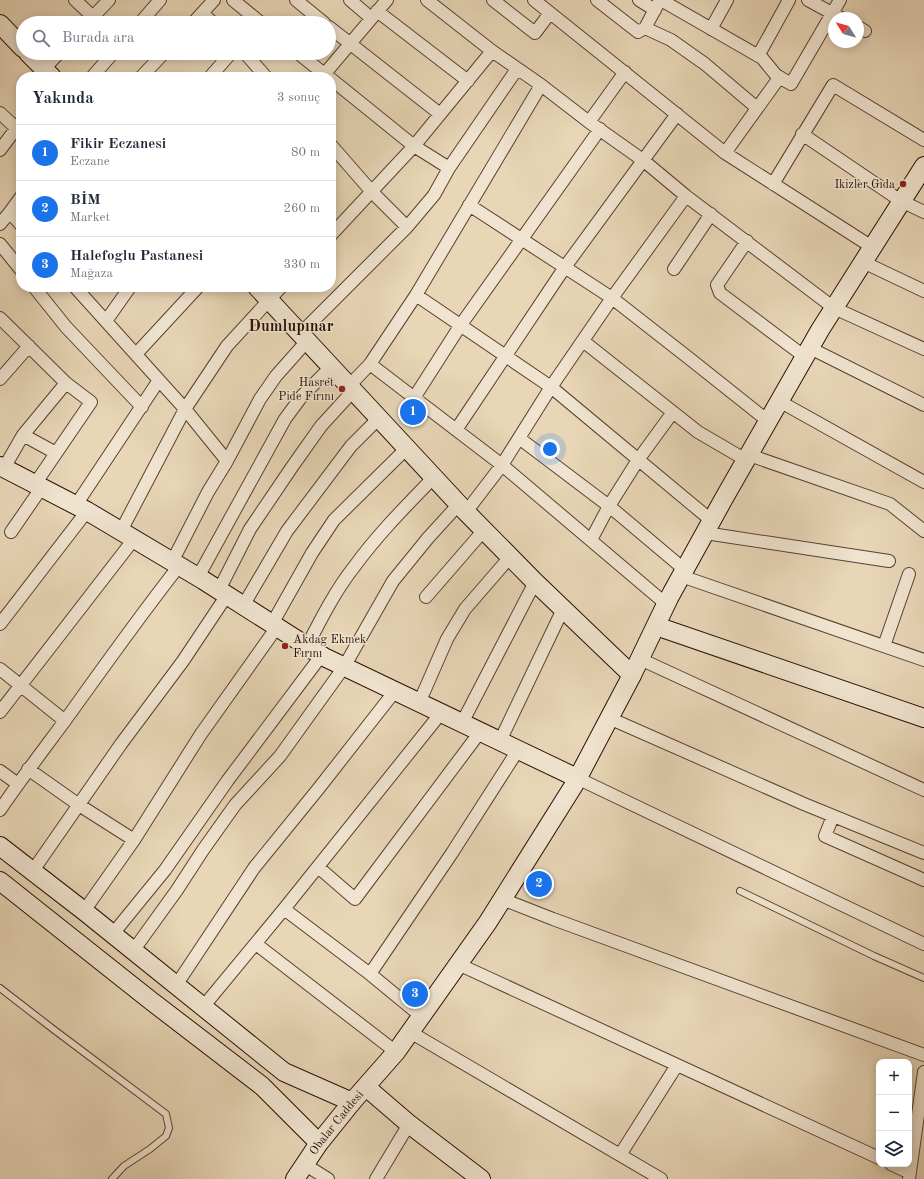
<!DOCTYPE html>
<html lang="tr">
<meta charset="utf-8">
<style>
:root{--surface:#fff;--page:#f6f6f7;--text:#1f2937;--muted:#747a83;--line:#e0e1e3;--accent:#1a73e8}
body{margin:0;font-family:"Old Standard TT",serif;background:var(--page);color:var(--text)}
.controls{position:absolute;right:12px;bottom:12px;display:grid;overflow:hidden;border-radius:8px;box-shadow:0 2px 10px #0003}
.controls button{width:36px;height:36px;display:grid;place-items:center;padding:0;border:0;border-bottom:1px solid var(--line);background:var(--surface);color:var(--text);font:20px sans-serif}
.compass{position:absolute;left:828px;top:12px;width:36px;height:36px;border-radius:50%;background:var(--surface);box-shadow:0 2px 10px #0003;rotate:307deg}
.you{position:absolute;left:550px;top:449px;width:14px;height:14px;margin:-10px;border:3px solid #fff;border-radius:50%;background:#1a73e8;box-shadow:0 0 0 6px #1a73e833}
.badge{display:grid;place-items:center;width:26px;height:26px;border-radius:50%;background:var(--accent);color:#fff;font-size:13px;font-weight:700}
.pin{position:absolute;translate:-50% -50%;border:2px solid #fff;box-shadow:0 1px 4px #0006}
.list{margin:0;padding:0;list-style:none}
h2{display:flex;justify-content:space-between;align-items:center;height:52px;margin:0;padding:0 16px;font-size:17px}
h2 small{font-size:13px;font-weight:400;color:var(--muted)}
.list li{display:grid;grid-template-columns:26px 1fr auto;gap:12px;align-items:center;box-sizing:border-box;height:56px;padding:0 16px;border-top:1px solid var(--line)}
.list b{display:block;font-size:15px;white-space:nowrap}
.list p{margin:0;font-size:13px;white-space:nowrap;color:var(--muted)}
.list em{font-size:13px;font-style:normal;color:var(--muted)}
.icon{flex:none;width:22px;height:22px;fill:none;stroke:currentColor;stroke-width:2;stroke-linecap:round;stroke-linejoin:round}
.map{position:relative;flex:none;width:924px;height:1179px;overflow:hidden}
.search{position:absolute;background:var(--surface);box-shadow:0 2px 10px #0003;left:16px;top:16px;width:320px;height:44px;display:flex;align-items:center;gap:10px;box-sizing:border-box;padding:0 14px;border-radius:22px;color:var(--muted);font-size:15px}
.panel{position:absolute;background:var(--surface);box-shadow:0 2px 10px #0003;left:16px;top:72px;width:320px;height:220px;border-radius:16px}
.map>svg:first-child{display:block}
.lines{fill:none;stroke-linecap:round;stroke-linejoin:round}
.lane-casing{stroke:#594030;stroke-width:8}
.street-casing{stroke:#594030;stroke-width:14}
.secondary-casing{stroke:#290e03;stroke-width:20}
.lane{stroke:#f0e4d0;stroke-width:6}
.street{stroke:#f0e4d0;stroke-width:12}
.secondary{stroke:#f0e4d0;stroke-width:18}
.poi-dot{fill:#8f2418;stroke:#f0e4d0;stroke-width:1.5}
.labels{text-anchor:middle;stroke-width:3;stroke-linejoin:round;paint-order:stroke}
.poi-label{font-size:12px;fill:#290e03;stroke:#f0e4d0;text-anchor:end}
.street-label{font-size:12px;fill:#290e03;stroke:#f0e4d0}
.district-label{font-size:16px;font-weight:bold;fill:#290e03;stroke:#f0e4d0}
</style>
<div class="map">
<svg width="924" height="1179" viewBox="0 0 924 1179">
<rect width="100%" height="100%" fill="#e8d6b7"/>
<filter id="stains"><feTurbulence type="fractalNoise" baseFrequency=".005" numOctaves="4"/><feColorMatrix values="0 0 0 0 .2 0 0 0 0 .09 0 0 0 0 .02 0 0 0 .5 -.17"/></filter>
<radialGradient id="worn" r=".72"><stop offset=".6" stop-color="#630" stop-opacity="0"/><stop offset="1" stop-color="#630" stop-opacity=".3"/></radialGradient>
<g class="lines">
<defs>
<path id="lane" d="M740 891 874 956 924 978
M0 988 53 1029 166 1114 169 1128 166 1136 150 1149 124 1166 112 1179"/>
<path id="street" d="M75 0 93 17
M233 0 261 23
M296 0 324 23
M350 0 371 18
M427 0 492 51 541 85 589 122 644 161 686 196 834 308 924 349
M493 0 535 33 550 13
M534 0 725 153 872 247
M597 0 638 32 645 28 660 0
M639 0 655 10
M661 0 762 58 776 75 791 84 840 0
M808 0 841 18
M377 11 468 81
M202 13 213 23
M87 23 109 0
M140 23 160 0
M193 23 214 0
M329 27 440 114
M858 27 865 31
M645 28 671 40 705 64 757 108
M711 29 727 0
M245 53 266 77
M298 53 328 77
M758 56 789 0
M44 69 59 53
M92 77 113 53
M141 77 164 53
M210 77 231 53
M322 77 387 0
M331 79 414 146 449 168
M0 113 16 128
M589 122 625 72
M802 134 901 201 924 212
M331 145 372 192 407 227
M0 150 21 122
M725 153 779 78
M773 184 833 85 924 140
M469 205 612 298 690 359 768 421
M10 212 21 225
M0 224 10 212 21 197
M331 235 414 146 492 51
M747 241 717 285 720 293 805 357
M0 244 21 270
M863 262 924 291
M674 269 711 214
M34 287 66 327 142 407
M75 287 185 409 227 461
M416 295 551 387 712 521
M0 318 66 383 91 402 35 484
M106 321 130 287
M300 334 407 227 434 195 449 168 517 69
M583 341 698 432 746 460
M810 348 924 405
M136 354 198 287
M370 364 502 465 666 604
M0 379 29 346
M349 386 370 364 416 295 541 85
M414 398 460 326 600 129
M779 401 924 482
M456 430 565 267 677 114
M23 435 56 453
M519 438 609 506 685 570
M749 455 890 504 924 531
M4 468 23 435 66 383
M76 505 159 380
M466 512 502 465 551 387 612 298 686 196
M121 531 185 409 227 346 281 287
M11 532 42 487
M705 533 889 561
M591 540 609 506 638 460 673 412
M172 562 208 492 227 461 260 399 276 376 307 341
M681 576 924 660
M198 577 285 419 302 396 331 367
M219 590 250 529 292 467 321 426 353 391
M426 597 484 530
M243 606 287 531 351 446 379 418
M0 624 87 511
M272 624 312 553 334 520 407 448
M307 646C321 619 335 591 354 567 378 534 406 506 434 477
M884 646 909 574
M640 659 924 790
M0 669 65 721
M419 703 447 639 465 609 510 557
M0 712 134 539
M609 718 804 804 924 853
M462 723 535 582
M500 741 563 609
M28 769 79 805 134 840
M0 771 18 784
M577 778 924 944
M0 810C23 776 48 744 72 711 107 662 142 613 179 566
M833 816 825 836 924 880
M318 867 355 899 480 732
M32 872 121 744 183 661 227 595
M502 899 553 919 924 1055
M284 909 370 974 421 1016
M84 911 134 840 201 734 277 627
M112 935 165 870 228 780 321 656
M256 944 396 1052
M133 951 177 890 203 850 235 805 280 756 344 667 393 581 428 538 459 504
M458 964 879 1158
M370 974 452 853 518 750
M176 985 181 978 254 868 319 788 395 691
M203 1007 284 909 441 713
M410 1032 661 1179
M620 1155 677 1065
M304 1164 328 1179
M891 1164 910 1173
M376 1179 409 1124
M909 1179 924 1072"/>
<g id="secondary">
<path d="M0 24 23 48"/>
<path d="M28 53 52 77"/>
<path d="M257 287 466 512 535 582 632 675"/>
<path d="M0 466 87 511 203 580 324 657 577 778"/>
<path d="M656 626 924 718"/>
<path d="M0 846 84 911 284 1072 352 1102"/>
<path d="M0 881 150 1000 262 1086 319 1143"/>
<path d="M366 1087 409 1124 481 1179"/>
<path id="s1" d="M295 1179 319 1143 352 1102 396 1052 488 922 574 785 632 675 669 598 723 500 820 330 924 166"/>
</g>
</defs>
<use href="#lane" class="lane-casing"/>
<use href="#street" class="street-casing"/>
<use href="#secondary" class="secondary-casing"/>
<use href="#lane" class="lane"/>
<use href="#street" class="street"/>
<use href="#secondary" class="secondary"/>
</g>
<g class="poi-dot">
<circle cx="903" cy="184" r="4"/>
<circle cx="342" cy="389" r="4"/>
<circle cx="285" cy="646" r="4"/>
</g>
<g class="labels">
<g class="poi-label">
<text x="895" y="188">Ikizler Gıda</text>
<text x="334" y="386">Hasret<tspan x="334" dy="14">Pide Fırını</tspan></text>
<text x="293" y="643" text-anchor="start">Akdag Ekmek<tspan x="293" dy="14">Fırını</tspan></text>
</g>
<g class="street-label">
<text dy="4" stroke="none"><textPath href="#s1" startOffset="70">Obalar Caddesi</textPath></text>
</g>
<g class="district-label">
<text x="291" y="331">Dumlupınar</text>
</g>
</g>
<rect width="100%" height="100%" filter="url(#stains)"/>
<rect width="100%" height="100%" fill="url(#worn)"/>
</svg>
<div class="controls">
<button>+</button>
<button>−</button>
<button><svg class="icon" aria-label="layers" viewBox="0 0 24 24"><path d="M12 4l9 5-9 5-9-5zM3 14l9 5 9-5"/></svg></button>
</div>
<svg class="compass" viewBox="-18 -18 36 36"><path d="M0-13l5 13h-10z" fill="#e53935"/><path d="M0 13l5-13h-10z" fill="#747a83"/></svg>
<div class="you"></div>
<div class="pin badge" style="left:413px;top:412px">1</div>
<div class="pin badge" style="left:539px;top:884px">2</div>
<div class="pin badge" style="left:415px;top:994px">3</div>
<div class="search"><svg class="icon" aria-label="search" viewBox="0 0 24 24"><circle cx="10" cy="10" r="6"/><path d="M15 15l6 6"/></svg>Burada ara</div>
<section class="panel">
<h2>Yakında<small>3 sonuç</small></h2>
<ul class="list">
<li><span class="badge">1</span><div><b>Fikir Eczanesi</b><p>Eczane</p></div><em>80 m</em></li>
<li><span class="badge">2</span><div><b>BİM</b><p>Market</p></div><em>260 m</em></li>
<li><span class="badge">3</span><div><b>Halefoglu Pastanesi</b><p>Mağaza</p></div><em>330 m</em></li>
</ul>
</section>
</div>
